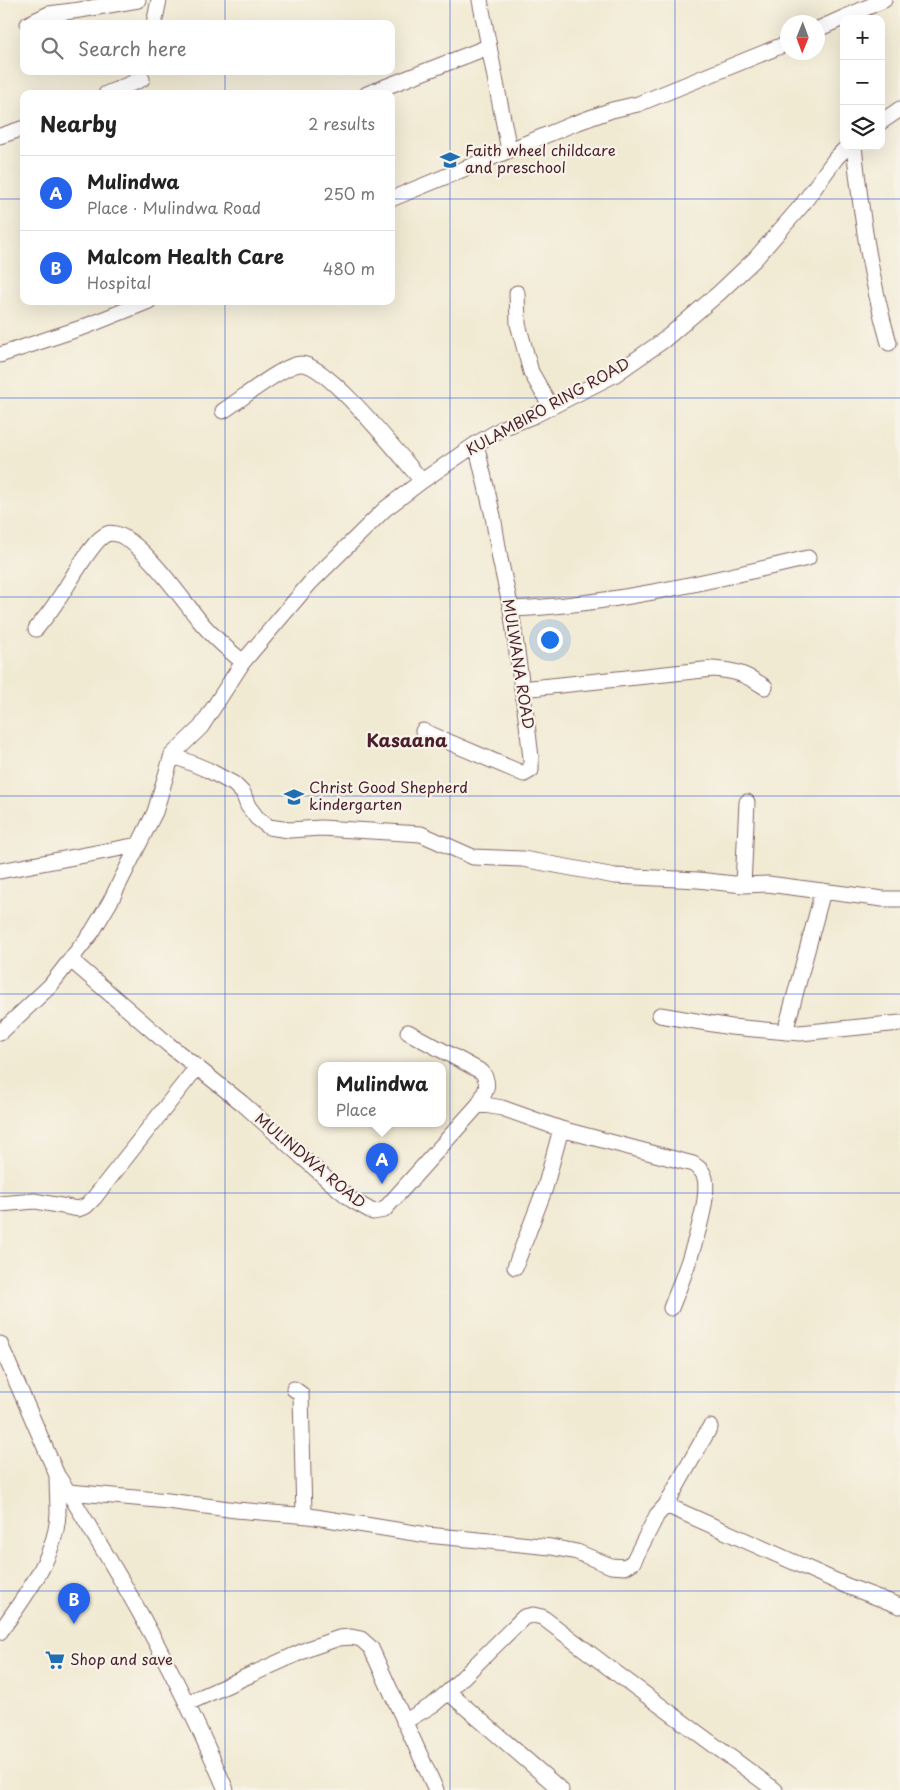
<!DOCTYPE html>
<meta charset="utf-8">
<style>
:root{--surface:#fff;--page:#f6f6f6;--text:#222;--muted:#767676;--line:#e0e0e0;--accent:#2563eb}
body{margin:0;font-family:"Playpen Sans",sans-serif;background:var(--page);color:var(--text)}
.controls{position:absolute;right:15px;top:15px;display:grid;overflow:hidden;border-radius:10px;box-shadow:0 5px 20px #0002}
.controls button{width:45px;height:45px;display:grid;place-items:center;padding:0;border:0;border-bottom:1px solid var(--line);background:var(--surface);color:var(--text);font:25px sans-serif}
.compass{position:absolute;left:780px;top:15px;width:45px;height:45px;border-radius:50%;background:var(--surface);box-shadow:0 5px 20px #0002;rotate:181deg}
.you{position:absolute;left:549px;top:639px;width:18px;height:18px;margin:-12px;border:4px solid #fff;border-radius:50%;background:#1a73e8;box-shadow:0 0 0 8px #1a73e833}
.badge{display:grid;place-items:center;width:32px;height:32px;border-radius:50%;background:var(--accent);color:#fff;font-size:16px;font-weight:700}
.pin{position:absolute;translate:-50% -41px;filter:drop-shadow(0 1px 2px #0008)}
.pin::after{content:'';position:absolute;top:26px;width:18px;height:15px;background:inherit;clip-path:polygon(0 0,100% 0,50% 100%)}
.popup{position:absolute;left:318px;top:1062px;width:128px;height:65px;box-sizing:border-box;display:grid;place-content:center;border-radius:10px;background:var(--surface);filter:drop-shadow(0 1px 4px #0005);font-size:16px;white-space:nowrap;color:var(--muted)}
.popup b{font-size:19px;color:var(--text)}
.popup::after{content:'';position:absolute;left:50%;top:100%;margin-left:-10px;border:10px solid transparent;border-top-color:var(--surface)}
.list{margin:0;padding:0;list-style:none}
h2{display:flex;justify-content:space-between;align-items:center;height:65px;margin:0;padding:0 20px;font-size:21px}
h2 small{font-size:16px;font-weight:400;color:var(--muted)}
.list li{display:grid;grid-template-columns:32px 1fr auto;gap:15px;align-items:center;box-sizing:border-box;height:75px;padding:0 20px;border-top:1px solid var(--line)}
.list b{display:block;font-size:19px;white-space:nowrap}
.list p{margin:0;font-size:16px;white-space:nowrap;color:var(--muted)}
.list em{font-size:16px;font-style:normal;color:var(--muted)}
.icon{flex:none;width:28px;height:28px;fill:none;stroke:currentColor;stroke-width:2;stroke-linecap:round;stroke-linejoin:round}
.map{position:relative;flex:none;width:900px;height:1790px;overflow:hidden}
.search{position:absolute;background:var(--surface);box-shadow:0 5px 20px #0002;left:20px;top:20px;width:375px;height:55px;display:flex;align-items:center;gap:12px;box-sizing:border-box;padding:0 18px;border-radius:10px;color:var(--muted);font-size:19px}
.panel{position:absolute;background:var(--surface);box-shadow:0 5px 20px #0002;left:20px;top:90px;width:375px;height:215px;border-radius:10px}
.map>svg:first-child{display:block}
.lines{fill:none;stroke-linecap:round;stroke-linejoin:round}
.minor-casing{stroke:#846666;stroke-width:17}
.minor{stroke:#fff;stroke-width:15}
.grid{fill:none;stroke:#1d4ed8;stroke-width:1;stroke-opacity:0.55}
.labels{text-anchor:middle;stroke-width:4.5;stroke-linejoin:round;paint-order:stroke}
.poi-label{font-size:15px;fill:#4a1f2b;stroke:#f7f3e8;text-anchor:start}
.street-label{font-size:15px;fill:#4a1f2b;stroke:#f7f3e8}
.quarter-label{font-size:18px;font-weight:bold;fill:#4a1f2b;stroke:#f7f3e8}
</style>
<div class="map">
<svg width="900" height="1790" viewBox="0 0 900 1790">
<rect width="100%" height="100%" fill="#f7f3e8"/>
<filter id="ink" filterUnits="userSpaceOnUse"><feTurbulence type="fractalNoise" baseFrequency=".02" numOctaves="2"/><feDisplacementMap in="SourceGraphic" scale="10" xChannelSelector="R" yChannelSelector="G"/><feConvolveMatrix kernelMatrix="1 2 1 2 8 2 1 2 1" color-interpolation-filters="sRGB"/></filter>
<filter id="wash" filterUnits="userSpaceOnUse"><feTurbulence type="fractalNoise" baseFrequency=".0096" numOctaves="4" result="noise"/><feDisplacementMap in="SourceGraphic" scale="20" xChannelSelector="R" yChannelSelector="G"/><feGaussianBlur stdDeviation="1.12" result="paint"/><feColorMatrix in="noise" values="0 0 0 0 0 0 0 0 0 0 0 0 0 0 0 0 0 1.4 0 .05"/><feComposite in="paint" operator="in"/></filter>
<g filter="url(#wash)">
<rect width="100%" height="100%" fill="#f1ead3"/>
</g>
<g filter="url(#ink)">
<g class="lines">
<defs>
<path id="minor" d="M480 0 509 150
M28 24 49 14 80 10 138 0
M154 24 159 0
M818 29 884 0
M106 94 142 79
M367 94 488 47
M881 122 900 109
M0 136 24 128
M854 146C861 213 870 278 889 343
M391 199 573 124 612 110 638 104 788 43
M517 293 518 324 531 372 551 407
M0 355 84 327 149 301
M223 411C239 401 284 364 301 364 327 363 402 458 422 481
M511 609C612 605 710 581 808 558
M36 629C43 620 51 611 57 601 68 587 92 539 107 534 132 525 184 602 199 620 212 636 227 649 243 662
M522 689 713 669C737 671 745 674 765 687
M423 731 524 774 531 770V758L527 724 511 609 500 559 493 516 476 444
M172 755 208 770 234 784 243 793 248 806 257 818 269 827 289 830 321 828 421 834 473 857 523 859 615 876 698 880 743 885 768 884 883 899H900
M0 871 138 845
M743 885 747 802
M71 960 169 1045 242 1103 329 1181 352 1200 373 1212 384 1210 479 1104 502 1108 561 1129 693 1164C699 1168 703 1171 705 1178 711 1206 682 1281 671 1308
M660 1015 731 1027 800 1033 900 1023
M408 1032 482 1072C491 1084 485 1092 479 1104
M785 1032 823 891
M0 1033 50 986 92 932 110 902 155 812 172 755 201 727 243 662 310 583 385 509 422 481 476 444 505 427 535 415 614 375 664 340 719 293 755 259 802 205 836 158 848 146
M0 1204 35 1201 78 1209 86 1206 94 1198 197 1067
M515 1267 545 1188 561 1129
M0 1344 57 1475C75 1501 90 1529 107 1556 152 1631 192 1709 226 1790
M294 1389 301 1394 304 1515
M69 1492 168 1501 236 1510 309 1516 427 1535 551 1547 577 1552 611 1566 625 1567 633 1562 657 1515 666 1505 847 1586 900 1606
M666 1505 710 1427
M0 1632C24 1597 56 1558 58 1514 58 1501 57 1488 57 1475
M448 1692 561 1790
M188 1703 310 1648 339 1638 351 1637 361 1639 371 1648 436 1790
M404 1722 434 1704 448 1692 524 1617 533 1615 542 1617 608 1667 775 1790"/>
</defs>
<use href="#minor" class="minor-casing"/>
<use href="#minor" class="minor"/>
</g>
</g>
<path class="grid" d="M225 0V24M450 0V1790M675 0V1790M225 71V94M0 199H24M391 199H900M225 301V1790M0 398H900M0 597H900M0 796H900M0 994H900M0 1193H900M0 1392H900M0 1591H900"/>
<defs>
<symbol id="school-bare" viewBox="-9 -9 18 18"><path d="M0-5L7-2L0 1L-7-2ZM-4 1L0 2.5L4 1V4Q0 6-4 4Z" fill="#1f6fb2" stroke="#f7f3e8" stroke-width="2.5" paint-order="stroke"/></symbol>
<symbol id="supermarket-bare" viewBox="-9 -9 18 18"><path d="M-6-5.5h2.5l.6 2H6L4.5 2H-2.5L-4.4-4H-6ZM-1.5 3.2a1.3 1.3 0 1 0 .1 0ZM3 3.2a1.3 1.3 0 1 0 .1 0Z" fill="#1f6fb2" stroke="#f7f3e8" stroke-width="2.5" paint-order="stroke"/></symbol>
</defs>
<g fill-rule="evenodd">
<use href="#school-bare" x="436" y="146" width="28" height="28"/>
<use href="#school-bare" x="280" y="783" width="28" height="28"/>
<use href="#supermarket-bare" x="41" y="1646" width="28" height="28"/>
</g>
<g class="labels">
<g class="poi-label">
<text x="465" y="156">Faith wheel childcare<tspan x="465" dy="17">and preschool</tspan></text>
<text x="309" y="793">Christ Good Shepherd<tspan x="309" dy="17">kindergarten</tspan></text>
<text x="70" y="1665">Shop and save</text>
</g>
<g class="street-label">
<text transform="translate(548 407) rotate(-29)" y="5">KULAMBIRO RING ROAD</text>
<text transform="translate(518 664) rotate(81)" y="5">MULWANA ROAD</text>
<text transform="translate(310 1161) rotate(40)" y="5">MULINDWA ROAD</text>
</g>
<g class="quarter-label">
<text x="407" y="747">Kasaana</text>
</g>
</g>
</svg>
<div class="controls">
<button>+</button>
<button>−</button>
<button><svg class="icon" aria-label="layers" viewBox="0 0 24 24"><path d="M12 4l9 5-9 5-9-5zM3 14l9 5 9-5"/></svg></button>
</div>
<svg class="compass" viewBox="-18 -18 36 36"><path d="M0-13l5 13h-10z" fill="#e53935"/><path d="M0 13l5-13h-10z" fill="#767676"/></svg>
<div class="you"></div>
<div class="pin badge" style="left:382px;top:1184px">A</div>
<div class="popup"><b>Mulindwa</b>Place</div>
<div class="pin badge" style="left:74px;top:1624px">B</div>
<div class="search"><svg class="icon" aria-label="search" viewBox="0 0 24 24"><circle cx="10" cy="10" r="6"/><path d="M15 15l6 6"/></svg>Search here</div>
<section class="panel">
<h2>Nearby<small>2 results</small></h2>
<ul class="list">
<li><span class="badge">A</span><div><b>Mulindwa</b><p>Place · Mulindwa Road</p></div><em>250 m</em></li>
<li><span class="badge">B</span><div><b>Malcom Health Care</b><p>Hospital</p></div><em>480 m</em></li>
</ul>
</section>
</div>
